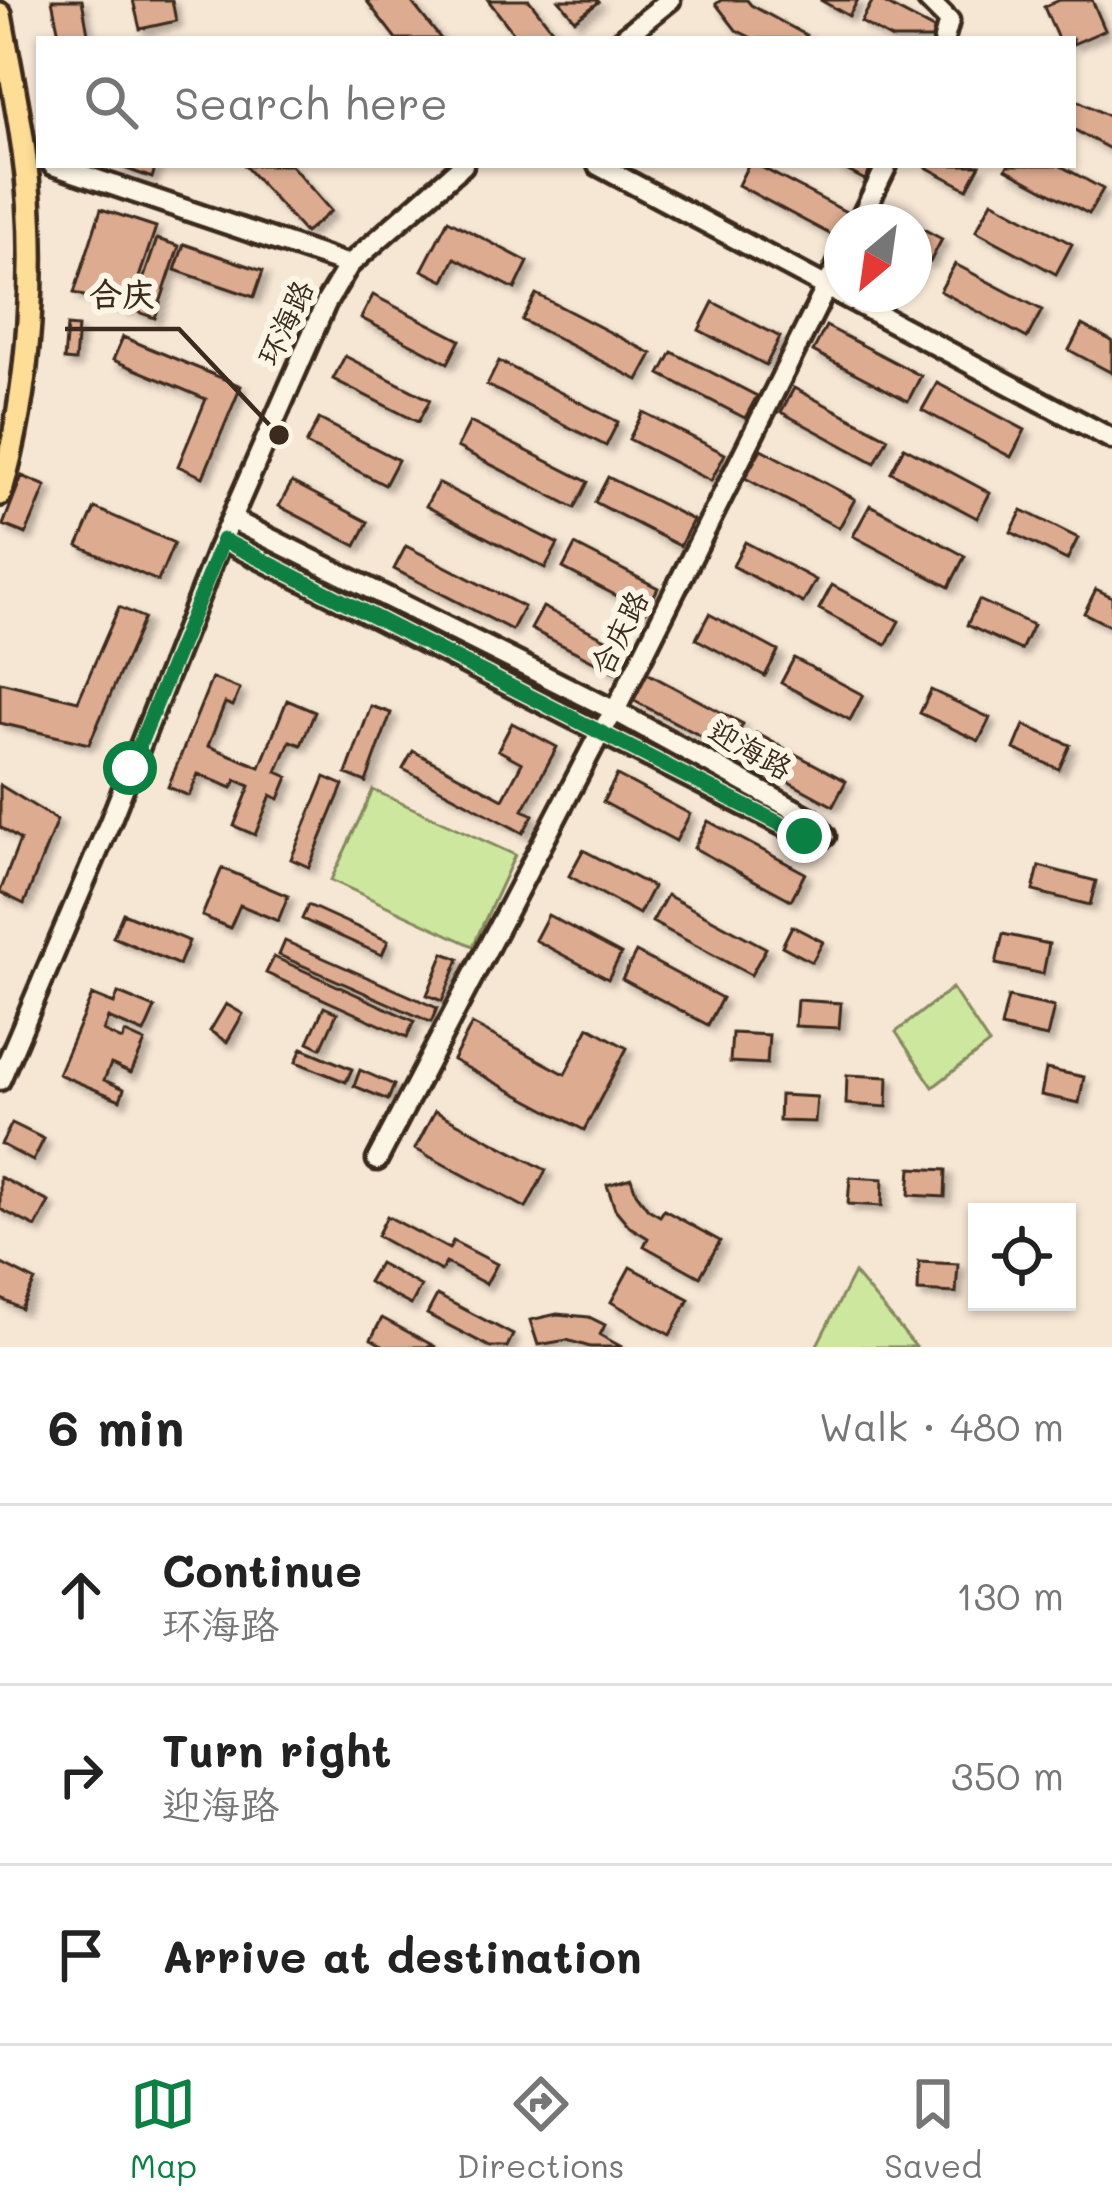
<!DOCTYPE html>
<meta charset="utf-8">
<style>
:root{--surface:#fff;--page:#f2f2f2;--text:#222;--muted:#767676;--line:#e0e0e0;--accent:#0b8043}
body{margin:0;font-family:Mali,"LXGW WenKai TC",sans-serif;background:var(--page);color:var(--text)}
.controls{position:absolute;right:36px;bottom:36px;display:grid;overflow:hidden;border-radius:0px;box-shadow:0 3px 9px #0004}
.controls button{width:108px;height:108px;display:grid;place-items:center;padding:0;border:0;border-bottom:3px solid var(--line);background:var(--surface);color:var(--text);font:60px sans-serif}
.compass{position:absolute;left:824px;top:204px;width:108px;height:108px;border-radius:50%;background:var(--surface);box-shadow:0 3px 9px #0004;rotate:209deg}
.stop{position:absolute;width:36px;height:36px;margin:-27px;border:9px solid #0b8043;border-radius:50%;background:#fff}
.stop.end{background:#0b8043;border-color:#fff;box-shadow:0 3px 12px #0008}
.list{margin:0;padding:0;list-style:none}
h2{display:flex;justify-content:space-between;align-items:center;height:156px;margin:0;padding:0 48px;font-size:51px}
h2 small{font-size:39px;font-weight:400;color:var(--muted)}
.list li{display:grid;grid-template-columns:78px 1fr auto;gap:36px;align-items:center;box-sizing:border-box;height:180px;padding:0 48px;border-top:3px solid var(--line)}
.list b{display:block;font-size:45px;white-space:nowrap}
.list p{margin:0;font-size:39px;white-space:nowrap;color:var(--muted)}
.list em{font-size:39px;font-style:normal;color:var(--muted)}
.icon{flex:none;width:66px;height:66px;fill:none;stroke:currentColor;stroke-width:2;stroke-linecap:round;stroke-linejoin:round}
.map{position:relative;flex:none;width:1112px;height:1347px;overflow:hidden}
.search{position:absolute;background:var(--surface);box-shadow:0 3px 9px #0004;left:36px;right:36px;top:36px;height:132px;display:flex;align-items:center;gap:30px;box-sizing:border-box;padding:0 42px;border-radius:0px;color:var(--muted);font-size:45px}
.sheet{height:696px;background:var(--surface)}
nav{display:flex;justify-content:space-around;align-items:center;box-sizing:border-box;height:168px;border-top:3px solid var(--line);background:var(--surface);font-size:33px;color:var(--muted)}
nav a{display:grid;justify-items:center;gap:6px}
nav .on{color:var(--accent)}
.map>svg:first-child{display:block}
.green{fill:#cde89e;stroke:#84895e;stroke-width:3}
.building{fill:#ddab90;stroke:#3b2a1e;stroke-width:3;filter:url(#shadow)}
.lines{fill:none;stroke-linecap:round;stroke-linejoin:round}
.minor-casing{stroke:#3b2a1e;stroke-width:27}
.major-casing{stroke:#3b2a1e;stroke-width:30}
.minor{stroke:#fcf5e5;stroke-width:18}
.major{stroke:#fedd96;stroke-width:21}
.route{stroke:#0b8043;stroke-width:15}
.labels{text-anchor:middle;stroke-width:12;stroke-linejoin:round;paint-order:stroke}
.street-label{font-size:30px;fill:#3b2a1e;stroke:#fcf5e5}
.leader{fill:none;stroke:#3b2a1e;stroke-width:4.5}
.callout-dot{fill:#3b2a1e;stroke:#fcf5e5;stroke-width:4.5}
.callout-label{font-size:33px;text-anchor:middle;font-weight:bold;fill:#3b2a1e;stroke:#fcf5e5;stroke-width:12;stroke-linejoin:round;paint-order:stroke}
</style>
<div class="map">
<svg width="1112" height="1347" viewBox="0 0 1112 1347">
<defs>
<filter id="shadow"><feDropShadow dx="5.5" dy="5.5" stdDeviation="3" flood-color="#0004"/></filter>
</defs>
<rect width="100%" height="100%" fill="#f6e6d4"/>
<filter id="ink" filterUnits="userSpaceOnUse"><feTurbulence type="fractalNoise" baseFrequency=".00833" numOctaves="2"/><feDisplacementMap in="SourceGraphic" scale="24" xChannelSelector="R" yChannelSelector="G"/><feConvolveMatrix kernelMatrix="1 2 1 2 8 2 1 2 1" color-interpolation-filters="sRGB"/></filter>
<g filter="url(#ink)">
<path class="green" d="M373 790 515 855 473 946 331 880Z
M952 988 989 1044 933 1087 896 1032Z
M854 1273 916 1347H816Z"/>
<path class="building" d="M52 0H82L89 39H60Z
M133 0H172L176 21 140 29Z
M366 0H410L441 39H396Z
M488 0H529L555 33 547 39H518Z
M559 0H597L599 2 575 20Z
M721 0H747L751 5 806 35 804 39H754L736 30 716 4Z
M820 0H858L849 16Z
M873 0H878L937 31 933 39H892L861 22Z
M1060 0H1092L1105 30 1073 44V39H1058L1044 7Z
M1073 98 1112 118V150L1073 129Z
M116 165H156L152 178Z
M244 165H291L331 211 305 233Z
M748 165H757L852 215 848 222H842L839 239 738 185Z
M837 165H873L865 180Z
M922 165H980L967 189Z
M1008 165H1059L1103 189 1089 214 1006 169Z
M992 201 1072 244 1056 274 976 231Z
M101 209 156 227 128 310 74 293Z
M448 220 528 262 515 289 455 258 444 281 422 270Z
M914 224 942 239 930 262 914 254Z
M157 239 179 246 155 318 133 310Z
M184 244 263 271 254 297 175 270Z
M955 264 1042 310 1027 338 940 291Z
M536 294 652 354 638 380 522 320Z
M373 295 460 340 448 363 361 318Z
M713 302 780 337 766 365 699 330Z
M1082 325 1112 341V373L1069 350Z
M67 326 78 327 75 361 64 360Z
M826 326 921 376 908 401 813 351Z
M123 337 241 386 203 477 178 466 206 399 113 360Z
M672 352 757 396 745 418 660 374Z
M345 356 430 400 418 422 333 379Z
M499 361 618 422 606 446 487 385Z
M937 383 1025 430 1011 457 922 410Z
M794 388 888 438 875 463 781 412Z
M643 412 725 454 711 481 629 439Z
M319 419 398 460 385 485 306 444Z
M470 422 588 482 575 508 457 447Z
M904 447 990 493 977 518 891 472Z
M761 449 855 499 839 528 745 478Z
M22 476 46 486 26 534 3 525Z
M608 477 693 520 680 546 595 502Z
M292 482 368 522 356 546 279 506Z
M438 483 558 544 545 568 426 506Z
M870 505 965 556 949 587 853 536Z
M95 508 174 543 158 581 78 546Z
M1022 510 1078 538 1067 560 1011 532Z
M745 542 816 580 803 603 733 566Z
M575 545 658 588 646 611 563 568Z
M406 546 524 607 512 630 394 569Z
M832 585 899 621 886 645 819 609Z
M1096 589 1112 597V627L1084 613Z
M979 600 1033 625 1021 650 967 625Z
M119 607 144 618 89 744 0 723V682L78 701Z
M543 607 627 650 615 672 531 629Z
M709 614 778 651 765 676 696 639Z
M794 658 863 695 850 720 781 683Z
M647 673 743 724 729 751 633 700Z
M212 678 240 689 233 706 225 703 208 746 260 767 287 700 315 712 301 745 290 741 277 772 288 777 279 799 271 795 255 835 234 826 250 786 236 780 232 788 198 774 189 796 168 787Z
M931 690 990 718 979 741 920 713Z
M371 706 391 713 366 782 346 774Z
M512 723 557 747 523 810 533 815 523 833 403 769 413 751 503 799 522 763 498 750Z
M1024 725 1070 745 1059 769 1014 749Z
M756 733 846 781 833 806 743 757Z
M617 775 690 814 676 841 603 802Z
M325 777 343 785 309 867 291 859Z
M0 785 57 820 24 904 0 892 20 840 0 827Z
M708 821 805 873 791 900 694 848Z
M583 850 653 887 639 914 569 876Z
M1039 866 1096 881 1090 905 1033 891Z
M222 868 288 896 278 921 240 905 230 928 202 916Z
M667 895 766 948 751 975 652 922Z
M308 905 388 941 382 955 302 919Z
M123 913 189 941 179 965 113 937Z
M548 915 621 954 608 979 535 940Z
M792 926 823 942 812 962 782 946Z
M1003 934 1049 944 1043 974 996 964Z
M285 941 437 1008 431 1022 279 955Z
M636 952 722 998 708 1025 622 979Z
M444 953 459 959 442 1001 427 995Z
M274 957 414 1021 407 1037 266 973Z
M118 993 155 1008 144 1033 108 1018 103 1031 122 1040 125 1033 145 1042 131 1073 111 1064 104 1080 124 1089 120 1100 58 1074 92 995 114 1004Z
M1008 997 1054 1007 1047 1037 1001 1027Z
M797 1000 841 1003 839 1028 795 1026Z
M226 1004 243 1014 227 1042 210 1031Z
M324 1007 337 1013 321 1048 308 1042Z
M472 1024 565 1074 589 1027 627 1048 584 1130 453 1060Z
M732 1033 769 1035 767 1064 730 1062Z
M302 1048 352 1069 346 1082 296 1062Z
M1046 1069 1084 1077 1079 1103 1041 1095Z
M360 1070 394 1085 388 1100 354 1086Z
M847 1075 888 1077 887 1107 846 1104Z
M780 1095 817 1097 815 1122 779 1121Z
M435 1111 546 1170 526 1208 415 1149Z
M12 1123 44 1139 33 1161 1 1144Z
M911 1168 946 1170 945 1197 909 1195Z
M0 1177 49 1202 36 1227 0 1209Z
M850 1177 883 1179 882 1206 848 1204Z
M631 1178 636 1193 648 1209 660 1216 664 1210 720 1241 700 1277 644 1246 648 1238 630 1227 615 1209 607 1185Z
M387 1216 449 1249 453 1241 497 1264 486 1284 446 1263 441 1271 377 1236Z
M919 1262 958 1264 956 1293 918 1291Z
M0 1263 35 1281 21 1309 0 1298Z
M379 1263 421 1286 411 1305 368 1282Z
M630 1267 689 1299 670 1335 611 1302Z
M437 1295 513 1335 507 1347H490L427 1314Z
M557 1314 589 1317 605 1325 600 1335 622 1347H590L567 1340 538 1345 530 1320Z
M382 1318 436 1347H386L371 1339Z"/>
<g class="lines">
<defs>
<path id="minor" d="M928 0 949 21 944 39
M622 39 670 0
M53 165 349 265
M598 165 1112 439
M859 222 887 165
M231 519 615 711 810 818 825 836
M223 540 804 836H825
M0 1080 110 822 217 551 326 303 349 265 463 165
M377 1160 600 733 615 711 842 256"/>
<path id="major" d="M0 14C8 60 18 106 24 152 39 257 30 392 0 494"/>
</defs>
<use href="#minor" class="minor-casing"/>
<use href="#major" class="major-casing"/>
<use href="#minor" class="minor"/>
<use href="#major" class="major"/>
</g>
</g>
<g class="lines" filter="url(#ink)">
<path class="route" d="M130 768 223 540 804 836"/>
</g>
<g class="labels">
<g class="street-label">
<text transform="translate(286 323) rotate(-65)" y="10">环海路</text>
<text transform="translate(620 633) rotate(-63)" y="10">合庆路</text>
<text transform="translate(750 750) rotate(29)" y="10">迎海路</text>
</g>
</g>
<path class="leader" d="M279 435L179 329H65"/>
<circle class="callout-dot" cx="279" cy="435" r="12"/>
<g class="callout-label">
<text x="122" y="306">合庆</text>
</g>
</svg>
<div class="controls">
<button><svg class="icon" aria-label="locate" viewBox="0 0 24 24"><circle cx="12" cy="12" r="6"/><path d="M12 2v4M12 18v4M2 12h4M18 12h4"/></svg></button>
</div>
<svg class="compass" viewBox="-18 -18 36 36"><path d="M0-13l5 13h-10z" fill="#e53935"/><path d="M0 13l5-13h-10z" fill="#767676"/></svg>
<div class="stop" style="left:130px;top:768px"></div>
<div class="stop end" style="left:804px;top:836px"></div>
<div class="search"><svg class="icon" aria-label="search" viewBox="0 0 24 24"><circle cx="10" cy="10" r="6"/><path d="M15 15l6 6"/></svg>Search here</div>
</div>
<section class="sheet">
<h2>6 min<small>Walk · 480 m</small></h2>
<ul class="list">
<li><svg class="icon" aria-label="ahead" viewBox="0 0 24 24"><path d="M12 20V5M6 11l6-6 6 6"/></svg><div><b>Continue</b><p>环海路</p></div><em>130 m</em></li>
<li><svg class="icon" aria-label="right" viewBox="0 0 24 24"><path d="M7 20v-9h11M14 6l5 5-5 5"/></svg><div><b>Turn right</b><p>迎海路</p></div><em>350 m</em></li>
<li><svg class="icon" aria-label="arrive" viewBox="0 0 24 24"><path d="M6 21V4h12l-3 4 3 4H6"/></svg><div><b>Arrive at destination</b></div></li>
</ul>
</section>
<nav>
<a class="on"><svg class="icon" aria-label="map" viewBox="0 0 24 24"><path d="M3 6l6-2 6 2 6-2v14l-6 2-6-2-6 2zM9 4v14M15 6v14"/></svg>Map</a>
<a><svg class="icon" aria-label="directions" viewBox="0 0 24 24"><path d="M12 3l9 9-9 9-9-9zM9 14v-3h6M13 9l2 2-2 2"/></svg>Directions</a>
<a><svg class="icon" aria-label="saved" viewBox="0 0 24 24"><path d="M7 4h10v16l-5-4-5 4z"/></svg>Saved</a>
</nav>
